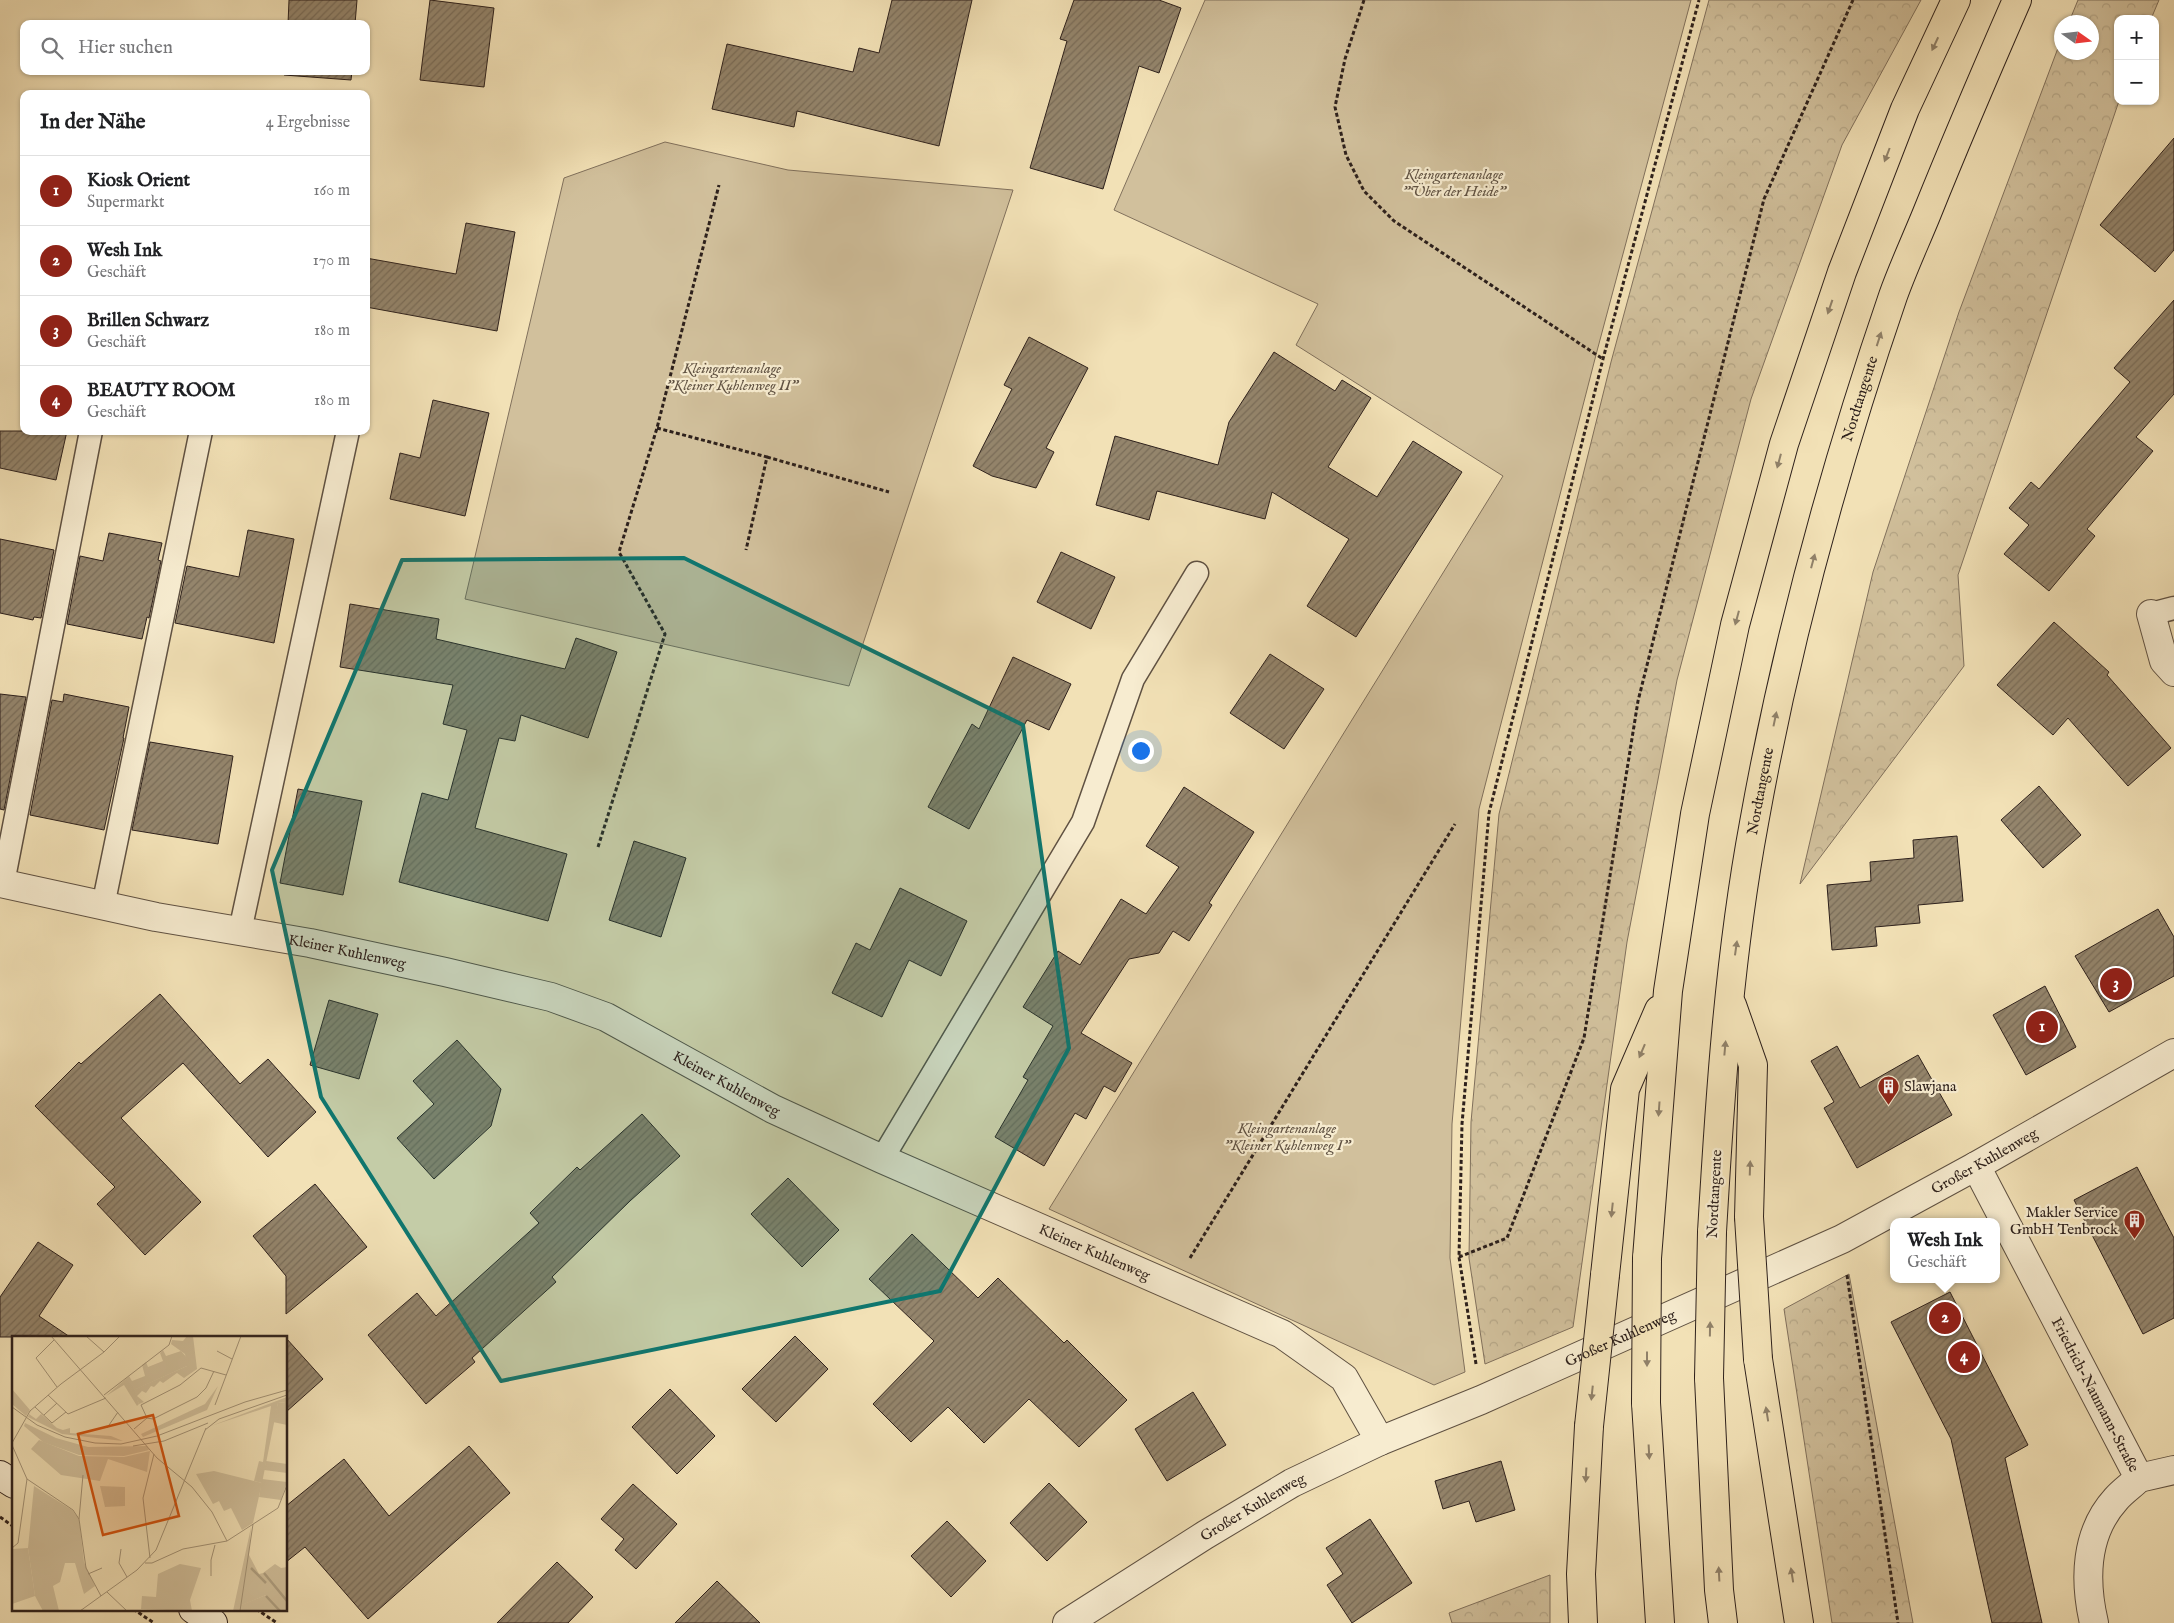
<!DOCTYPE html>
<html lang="de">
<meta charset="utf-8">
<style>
:root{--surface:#fff;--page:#f2f2f2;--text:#202124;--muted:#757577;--line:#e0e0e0;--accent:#8f2418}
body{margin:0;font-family:"IM FELL English",serif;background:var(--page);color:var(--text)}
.controls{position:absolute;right:15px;top:15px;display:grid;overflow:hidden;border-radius:10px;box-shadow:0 1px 4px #0004}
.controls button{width:45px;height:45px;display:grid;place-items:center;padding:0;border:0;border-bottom:1px solid var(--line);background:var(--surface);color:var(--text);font:25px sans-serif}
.compass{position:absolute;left:2054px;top:15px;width:45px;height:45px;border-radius:50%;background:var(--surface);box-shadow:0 1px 4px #0004;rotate:104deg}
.you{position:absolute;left:1140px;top:750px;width:18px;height:18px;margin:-12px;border:4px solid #fff;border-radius:50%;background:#1a73e8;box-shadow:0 0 0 8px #1a73e833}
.badge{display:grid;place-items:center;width:32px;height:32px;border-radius:50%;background:var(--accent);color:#fff;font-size:16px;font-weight:700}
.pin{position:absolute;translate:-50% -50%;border:2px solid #fff;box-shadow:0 1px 5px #0006}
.popup{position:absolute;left:1890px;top:1218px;width:110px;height:65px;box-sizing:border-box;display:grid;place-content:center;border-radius:10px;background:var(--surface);filter:drop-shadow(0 1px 4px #0005);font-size:16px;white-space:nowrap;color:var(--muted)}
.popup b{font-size:19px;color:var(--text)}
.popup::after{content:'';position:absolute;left:50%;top:100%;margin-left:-10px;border:10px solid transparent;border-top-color:var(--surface)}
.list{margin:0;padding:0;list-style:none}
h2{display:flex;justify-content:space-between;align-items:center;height:65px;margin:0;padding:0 20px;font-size:21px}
h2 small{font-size:16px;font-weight:400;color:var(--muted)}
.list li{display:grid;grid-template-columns:32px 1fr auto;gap:15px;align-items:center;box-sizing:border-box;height:70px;padding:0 20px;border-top:1px solid var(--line)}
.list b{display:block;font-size:19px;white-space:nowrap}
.list p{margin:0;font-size:16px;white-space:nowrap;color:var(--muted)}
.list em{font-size:16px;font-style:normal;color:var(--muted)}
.icon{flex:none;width:28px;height:28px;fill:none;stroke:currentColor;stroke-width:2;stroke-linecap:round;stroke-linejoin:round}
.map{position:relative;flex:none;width:2174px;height:1623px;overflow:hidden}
.search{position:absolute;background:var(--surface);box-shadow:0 1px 4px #0004;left:20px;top:20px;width:350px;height:55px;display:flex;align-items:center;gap:12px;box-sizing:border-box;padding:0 18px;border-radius:10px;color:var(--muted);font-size:19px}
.panel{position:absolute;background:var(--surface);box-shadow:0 1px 4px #0004;left:20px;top:90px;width:350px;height:345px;border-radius:10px}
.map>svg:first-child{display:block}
.forest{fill:url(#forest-crowns);stroke:#80705c}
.garden{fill:#d1c09c;stroke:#80705c}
.building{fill:url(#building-hatch);stroke:#2e211c}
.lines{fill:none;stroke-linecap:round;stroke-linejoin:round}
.lane-casing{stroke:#5f5142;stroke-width:25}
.street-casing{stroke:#5f5142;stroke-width:30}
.secondary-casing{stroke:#2e211c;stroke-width:30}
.highway-casing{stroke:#2e211c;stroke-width:30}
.path{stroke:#2e211c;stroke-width:3;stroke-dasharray:4 2.5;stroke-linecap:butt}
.lane{stroke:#f7ecd0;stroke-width:22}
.street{stroke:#f7ecd0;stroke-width:28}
.secondary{stroke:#f7ecd0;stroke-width:28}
.highway{stroke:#f2e1b6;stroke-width:28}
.highway-bridge-casing{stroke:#2e211c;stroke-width:30;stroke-linecap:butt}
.highway-bridge{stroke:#f2e1b6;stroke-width:28}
.oneway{fill:#908169}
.marked{fill:#0f766e;fill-opacity:0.2;stroke:#0f766e;stroke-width:4;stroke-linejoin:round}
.labels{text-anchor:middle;stroke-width:4.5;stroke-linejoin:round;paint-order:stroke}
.park-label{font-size:15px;font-style:italic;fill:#5f5142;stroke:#f7ecd0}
.street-label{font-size:15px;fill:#2e211c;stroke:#f7ecd0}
.poi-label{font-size:15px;fill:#2e211c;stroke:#f7ecd0;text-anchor:start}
.inset-river{fill:none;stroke:#afa082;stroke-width:2.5}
.inset-road{fill:none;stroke:#a49478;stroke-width:1}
.view{fill:#d5530e;fill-opacity:0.15;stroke:#d5530e;stroke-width:2.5}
.inset-edge{fill:none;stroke:#2e211c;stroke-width:2.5}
</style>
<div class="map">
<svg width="2174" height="1623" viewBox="0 0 2174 1623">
<defs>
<pattern id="forest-crowns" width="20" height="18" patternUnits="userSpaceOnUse" patternTransform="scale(1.25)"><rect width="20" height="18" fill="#d1c09c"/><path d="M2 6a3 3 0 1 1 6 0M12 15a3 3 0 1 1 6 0" fill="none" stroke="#b4a586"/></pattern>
<pattern id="building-hatch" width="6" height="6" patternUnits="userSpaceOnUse" patternTransform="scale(1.25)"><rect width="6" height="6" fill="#94856c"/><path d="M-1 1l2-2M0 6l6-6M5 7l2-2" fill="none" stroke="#796c58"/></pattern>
</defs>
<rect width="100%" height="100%" fill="#f2e1b6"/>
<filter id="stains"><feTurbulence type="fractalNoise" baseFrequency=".004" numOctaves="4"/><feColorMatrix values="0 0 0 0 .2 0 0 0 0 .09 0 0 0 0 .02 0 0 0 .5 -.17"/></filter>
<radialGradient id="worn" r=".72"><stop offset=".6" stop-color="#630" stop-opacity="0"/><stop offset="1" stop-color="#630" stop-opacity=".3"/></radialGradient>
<path class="forest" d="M1709 0H1921L1842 145 1751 399 1677 680 1627 942 1573 1327 1485 1364 1469 1258 1471 1122 1499 814 1611 362Z
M2078 0H2159L2151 19H2118L2119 101 1958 575 1964 666 1800 884 1873 572 1959 312 2061 40 2062 52H2092V22H2069Z
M1849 1274 1913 1623H1832L1784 1309Z
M1550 1575V1623H1452L1449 1613Z"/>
<path class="garden" d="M1205 0H1691L1597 351 1479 809 1452 1124 1450 1258 1465 1372 1434 1385 1049 1209 1503 476 1296 345 1318 304 1114 210Z
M665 142 788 170 1013 190 849 686 465 599 564 178Z"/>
<path class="building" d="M289 0H357L355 24H288Z
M430 0 494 8 484 87 420 80Z
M892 0H972L939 146 797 111 794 127 712 109 727 44 853 72 859 48 879 53Z
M1074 0H1159L1181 8 1159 73 1139 66 1103 189 1030 168 1067 41 1060 39Z
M284 71H352L351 80 284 75Z
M2174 138V250L2155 272 2100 225Z
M466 223 515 232 497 331 366 307V258L456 274Z
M2174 300V394L2136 437 2153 451 2087 529 2095 536 2049 591 2004 554 2029 525 2009 508 2031 482 2039 489 2130 382 2114 368Z
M1029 337 1088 368 1046 448 1054 452 1036 488 992 476 973 466 1012 389 1004 385Z
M1274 352 1335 391 1342 380 1371 398 1328 467 1377 497 1413 441 1462 472 1356 637 1307 606 1349 539 1272 492 1265 519 1157 491 1149 520 1096 505 1115 436 1218 465 1229 422Z
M433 400 489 413 465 516 390 499 400 453 420 458Z
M0 431H67L56 480 0 468Z
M248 530 294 539 274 643 175 623 187 566 239 577Z
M109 533 162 543 158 560 161 561 149 618 147 617 142 639 67 624 80 556 103 561Z
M0 539 54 550 41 618 34 617 33 620 0 613Z
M1061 552 1115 577 1091 629 1037 602Z
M350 604 439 619 436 639 565 669 576 638 617 652 588 738 521 715 515 741 499 738 475 828 567 854 548 921 399 882 422 793 448 800 467 730 443 724 453 685 340 667Z
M2054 622 2109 672 2107 675 2171 748 2128 786 2068 718 2053 735 1997 685Z
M1270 654 1324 689 1284 749 1230 713Z
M1013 657 1071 684 1049 730 1027 720 969 829 928 807 972 724 979 729Z
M0 694 26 697 4 810 0 809Z
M64 694 129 707 123 738H124L104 830 30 815 52 700 63 702Z
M150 742 233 756 218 844 132 830Z
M2039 786 2081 835 2043 868 2001 820Z
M1184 787 1254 832 1209 903 1212 905 1189 941 1173 931 1159 953 1129 959 1081 1033 1132 1063 1115 1092 1104 1086 1086 1119 1075 1113 1044 1166 995 1137 1028 1080 1023 1077 1053 1026 1023 1007 1058 951 1080 965 1121 899 1146 914 1179 867 1146 846Z
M298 789 362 801 343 895 280 883Z
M1957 836 1963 901 1918 905 1920 923 1875 927 1877 946 1832 950 1827 885 1871 881 1870 862 1914 858 1913 840Z
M634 841 686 858 661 937 609 920Z
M900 888 967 921 941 976 909 960 882 1017 832 993 856 943 870 950Z
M2158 909 2174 937V976L2109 1012 2075 956Z
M2045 986 2076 1047 2026 1075 1993 1015Z
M160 994 240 1084 268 1059 316 1112 268 1157 183 1063 121 1118 201 1202 145 1255 97 1204 115 1187 35 1106 79 1062 81 1064Z
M329 1000 378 1014 359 1079 310 1065Z
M457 1040 501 1089 491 1126 434 1179 397 1138 434 1104 413 1081Z
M1837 1046 1860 1088 1918 1055 1952 1115 1857 1168 1824 1108 1834 1102 1811 1061Z
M642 1114 680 1156 630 1201 552 1277 556 1282 472 1358 475 1362 426 1404 368 1335 417 1293 436 1316 539 1223 530 1213 577 1167 580 1170Z
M2137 1167 2174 1238V1318L2143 1334 2074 1200Z
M788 1178 839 1230 802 1267 751 1214Z
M315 1184 367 1247 286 1314V1276L253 1236Z
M912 1234 978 1298 998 1278 1064 1343 1067 1340 1127 1400 1079 1447 1029 1399 984 1443 948 1407 911 1442 873 1404 934 1341 869 1279Z
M38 1242 73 1265 39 1316 70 1337H0V1297Z
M1950 1292 2028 1445 2005 1458 2042 1623H1992L1951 1439 1891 1322Z
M795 1336 828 1369 776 1422 742 1389Z
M286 1338 323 1379 286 1412Z
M670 1389 715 1436 677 1474 632 1427Z
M1193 1392 1226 1445 1167 1481 1135 1429Z
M469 1446 510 1493 368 1619 305 1547 286 1562V1506L344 1459 389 1516Z
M1501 1461 1515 1510 1476 1522 1469 1501 1443 1509 1435 1481Z
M1049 1483 1087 1522 1047 1561 1010 1523Z
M633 1484 677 1524 636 1569 615 1550 624 1539 601 1519Z
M1370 1519 1412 1583 1352 1623 1327 1585 1343 1574 1326 1548Z
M947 1521 986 1561 951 1597 911 1556Z
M557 1562 593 1597 568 1623H497Z
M717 1581 760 1623H675Z"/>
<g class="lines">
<defs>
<path id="lane" d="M2151 614 2174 608
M3 883 91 431
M103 906 201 431
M240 931 348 431
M882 1159 1083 822 1133 679 1197 573"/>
<g id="street">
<path d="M2151 614 2164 661 2174 672"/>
<path id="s1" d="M0 883 156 917 310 943 445 972 551 997 606 1017 773 1109 882 1159 1282 1334 1344 1378 1380 1441"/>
<path id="s2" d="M1976 1166 2139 1478C2132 1485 2123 1491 2116 1499 2085 1533 2084 1580 2094 1623"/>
<path d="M2139 1478 2174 1470"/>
<path id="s3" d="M1067 1623 1205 1535 1292 1483 1380 1441 1481 1400 1842 1239 1976 1166 2174 1053"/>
</g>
<path id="secondary" d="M0 1475 14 1484
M193 1609 213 1623"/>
<g id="highway">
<path d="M1732 1005 1753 1065 1749 1217"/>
<path id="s4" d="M1712 1232C1720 1095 1729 958 1754 823 1786 644 1834 468 1893 296 1903 268 1916 240 1927 213 1956 141 1986 71 2017 0"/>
<path d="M1647 1258 1668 991 1695 814 1735 625 1784 444 1842 272 1905 109 1956 0"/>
<path d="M1605 1275 1625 1089 1659 1010"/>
<path d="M1758 1359 1799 1623"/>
<path d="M1709 1378 1719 1590 1723 1623"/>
<path d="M1646 1403 1660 1623"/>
<path d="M1583 1623 1581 1574 1589 1426"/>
</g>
</defs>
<use href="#lane" class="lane-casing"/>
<use href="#street" class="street-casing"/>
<use href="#secondary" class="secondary-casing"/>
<use href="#highway" class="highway-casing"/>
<path class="path" d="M1364 0 1345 59 1335 107 1346 155 1364 191 1394 221 1603 359
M657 428 767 457 746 550
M767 457 889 492
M598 847 665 634 619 552 657 428 719 185
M1459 1257 1507 1238 1584 1038 1638 701 1764 199 1853 0
M1190 1258 1455 824
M1847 1275 1898 1623
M1476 1364 1459 1257 1462 1124 1489 813 1603 359 1699 0
M0 1517 14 1527
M133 1609 154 1623
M256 1609 277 1623"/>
<use href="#lane" class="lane"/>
<use href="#street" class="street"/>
<use href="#secondary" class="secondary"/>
<use href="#highway" class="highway"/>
<defs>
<path id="highway-bridge" d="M1749 1217 1758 1359
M1709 1378 1712 1232
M1646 1403 1647 1258
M1589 1426 1605 1275"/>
</defs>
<use href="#highway-bridge" class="highway-bridge-casing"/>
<use href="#highway-bridge" class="highway-bridge"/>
</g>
<defs><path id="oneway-solid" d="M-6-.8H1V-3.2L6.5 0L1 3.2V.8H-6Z" transform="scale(1.25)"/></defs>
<g class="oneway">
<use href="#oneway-solid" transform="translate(1935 44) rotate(115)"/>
<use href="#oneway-solid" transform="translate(1887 155) rotate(111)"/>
<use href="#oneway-solid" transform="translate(1830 307) rotate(109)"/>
<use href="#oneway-solid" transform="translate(1879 339) rotate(-72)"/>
<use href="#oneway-solid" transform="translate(1779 461) rotate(105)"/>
<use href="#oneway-solid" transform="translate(1813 561) rotate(-75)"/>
<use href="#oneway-solid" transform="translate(1737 618) rotate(105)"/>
<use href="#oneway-solid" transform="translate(1775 719) rotate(-78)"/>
<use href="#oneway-solid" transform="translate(1736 948) rotate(-82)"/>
<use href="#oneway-solid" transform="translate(1725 1048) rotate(-85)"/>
<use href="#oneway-solid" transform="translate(1642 1051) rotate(113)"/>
<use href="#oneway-solid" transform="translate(1659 1109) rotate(94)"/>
<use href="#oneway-solid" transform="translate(1750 1168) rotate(-88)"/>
<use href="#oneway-solid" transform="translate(1612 1210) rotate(96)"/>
<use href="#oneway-solid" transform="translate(1710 1329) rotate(-89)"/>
<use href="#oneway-solid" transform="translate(1647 1359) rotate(90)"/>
<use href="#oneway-solid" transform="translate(1592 1393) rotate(96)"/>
<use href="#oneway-solid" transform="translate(1767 1414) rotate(-99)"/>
<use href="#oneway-solid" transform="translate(1649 1452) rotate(87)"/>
<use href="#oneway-solid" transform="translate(1586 1475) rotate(93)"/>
<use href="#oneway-solid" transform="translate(1719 1574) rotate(-93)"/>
<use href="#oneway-solid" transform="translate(1792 1575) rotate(-99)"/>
</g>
<path class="marked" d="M684 558 1023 725 1069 1048 940 1291 501 1381 321 1097 272 870 402 560Z"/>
<defs>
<symbol id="building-pin" viewBox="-11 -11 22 30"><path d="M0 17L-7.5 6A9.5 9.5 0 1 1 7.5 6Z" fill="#8f2418" stroke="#f7ecd0"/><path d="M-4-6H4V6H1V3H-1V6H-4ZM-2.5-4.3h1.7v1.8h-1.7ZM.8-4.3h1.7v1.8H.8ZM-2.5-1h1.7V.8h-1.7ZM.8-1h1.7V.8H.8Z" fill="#fff"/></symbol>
</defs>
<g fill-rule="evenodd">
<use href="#building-pin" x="1876" y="1074" width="25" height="34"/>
<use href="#building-pin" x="2122" y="1208" width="25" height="34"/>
</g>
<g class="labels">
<g class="park-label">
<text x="1454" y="179">Kleingartenanlage<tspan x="1454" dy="17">"Über der Heide"</tspan></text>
<text x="732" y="373">Kleingartenanlage<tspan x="732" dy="17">"Kleiner Kuhlenweg II"</tspan></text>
<text x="1287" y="1133">Kleingartenanlage<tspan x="1287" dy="17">"Kleiner Kuhlenweg I"</tspan></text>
</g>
<g class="street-label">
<text dy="5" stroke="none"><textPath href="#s4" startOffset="849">Nordtangente</textPath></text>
<text dy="5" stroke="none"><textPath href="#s4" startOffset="444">Nordtangente</textPath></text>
<text dy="5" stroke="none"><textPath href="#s1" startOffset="354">Kleiner Kuhlenweg</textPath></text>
<text dy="5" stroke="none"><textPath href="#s1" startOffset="759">Kleiner Kuhlenweg</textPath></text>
<text dy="5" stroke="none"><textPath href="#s3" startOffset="1029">Großer Kuhlenweg</textPath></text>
<text transform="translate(1714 1194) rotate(-87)" y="5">Nordtangente</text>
<text dy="5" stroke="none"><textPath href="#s1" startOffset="1164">Kleiner Kuhlenweg</textPath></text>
<text dy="5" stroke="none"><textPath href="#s3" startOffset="624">Großer Kuhlenweg</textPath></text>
<text dy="5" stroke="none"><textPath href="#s2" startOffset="258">Friedrich-Naumann-Straße</textPath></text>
<text dy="5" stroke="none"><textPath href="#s3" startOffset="219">Großer Kuhlenweg</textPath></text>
</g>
<g class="poi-label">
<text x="1904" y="1091">Slawjana</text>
<text x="2118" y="1217" text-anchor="end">Makler Service<tspan x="2118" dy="17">GmbH Tenbrock</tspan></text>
</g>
</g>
<g transform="translate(12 1336)">
<rect width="275" height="275" fill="#f2e1b6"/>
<path d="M151 14 154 20 169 15 176 23 175 30 122 54 127 68 125 70 112 49 94 60 117 40 120 45 133 40 130 29 134 26 136 31 151 25 148 17ZM254 125 275 128V137L252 134ZM250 143 275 146 269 164 247 161ZM16 212 23 260 0 268V213ZM263 228 269 232 275 231V275H228L229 269 254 259 272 264 251 237Z" fill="#d1c09c"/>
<path d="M175 0H181L185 33 172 42 165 37 151 47 148 45 142 51 139 50 134 57 130 55 125 60 132 66 127 68 121 54 175 30 173 18 159 8 160 4 171 5ZM206 50 195 74 131 101 129 98 193 68ZM0 53 18 74 14 80 0 68ZM275 61V70L273 66 266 67 250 147 242 145 247 125 251 126 259 70 199 90ZM17 78 24 83 29 78 45 92 51 94 58 92V97L99 100 111 105 50 98 16 81ZM13 87 44 102 76 111 135 110 137 114 112 120 67 119 31 106 12 90ZM22 150 60 174 67 183 72 226 83 250 72 258 63 227H53L48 246 41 250 47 275H31L23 260 16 212ZM239 191 237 219 247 238 251 237 273 264 264 270 254 259 230 269 228 275H221Z" fill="#d1c09c"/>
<path d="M274 66 275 89 261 86 266 67ZM27 104 67 120 112 121 138 115 135 136 96 123 88 145 49 139 19 113ZM202 135 250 147 241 187 230 194 219 172 212 175 207 165 201 168 184 138ZM88 150 113 151V170L93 171ZM6 218 14 226 19 253 17 260 9 263 0 261V219ZM168 228 189 232 178 264 180 275 129 273 130 260 144 261 146 238Z" fill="#d1c09c"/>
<path class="inset-river" d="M239 232 254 247M252 237 275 265M254 260 268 275"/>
<path class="inset-road" d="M39 0 145 122 180 151 200 176 215 205M74 0 92 16M42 4 24 22 45 51M205 15 220 23M36 59 56 78 94 62M92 59 157 9 160 0M203 69 229 0M0 71 25 89 53 101 83 107 109 108 145 100 233 66 275 54M23 71 40 87 54 76M32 79 45 67M135 82 129 69 168 49 189 32 214 39M95 92 106 76M122 93 135 82 141 83 185 61 194 52 202 35M193 94 207 83 275 59M0 107 18 75 49 48 92 16 108 0M0 109 15 143 61 174 67 183 74 232 89 260M121 110 152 105 196 87M67 183 71 139M0 212 6 207 15 143M109 213 107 227 115 241M138 222 131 162 142 118M133 227H140L171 213 215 205 266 172 275 149M76 238 90 232M199 240V224L203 209M95 256 115 275M68 275 125 234 144 214 194 92M228 275 241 188"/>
<path class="view" d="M141 79 167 180 91 199 66 98Z"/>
<rect width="275" height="275" class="inset-edge"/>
</g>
<rect width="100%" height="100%" filter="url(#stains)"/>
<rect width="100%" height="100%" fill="url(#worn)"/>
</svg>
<div class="controls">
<button>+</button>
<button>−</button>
</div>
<svg class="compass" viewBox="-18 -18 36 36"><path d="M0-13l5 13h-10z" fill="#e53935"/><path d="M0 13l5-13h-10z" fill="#757577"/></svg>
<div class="you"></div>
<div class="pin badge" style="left:2042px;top:1027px">1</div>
<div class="pin badge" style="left:1945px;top:1318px">2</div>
<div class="popup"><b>Wesh Ink</b>Geschäft</div>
<div class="pin badge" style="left:2116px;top:984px">3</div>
<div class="pin badge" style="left:1964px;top:1357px">4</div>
<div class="search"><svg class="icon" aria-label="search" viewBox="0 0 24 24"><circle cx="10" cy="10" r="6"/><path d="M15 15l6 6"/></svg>Hier suchen</div>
<section class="panel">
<h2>In der Nähe<small>4 Ergebnisse</small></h2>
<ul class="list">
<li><span class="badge">1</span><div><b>Kiosk Orient</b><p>Supermarkt</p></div><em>160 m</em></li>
<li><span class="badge">2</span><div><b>Wesh Ink</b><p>Geschäft</p></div><em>170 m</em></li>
<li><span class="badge">3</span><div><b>Brillen Schwarz</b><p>Geschäft</p></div><em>180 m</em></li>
<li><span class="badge">4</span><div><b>BEAUTY ROOM</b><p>Geschäft</p></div><em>180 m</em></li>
</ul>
</section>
</div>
